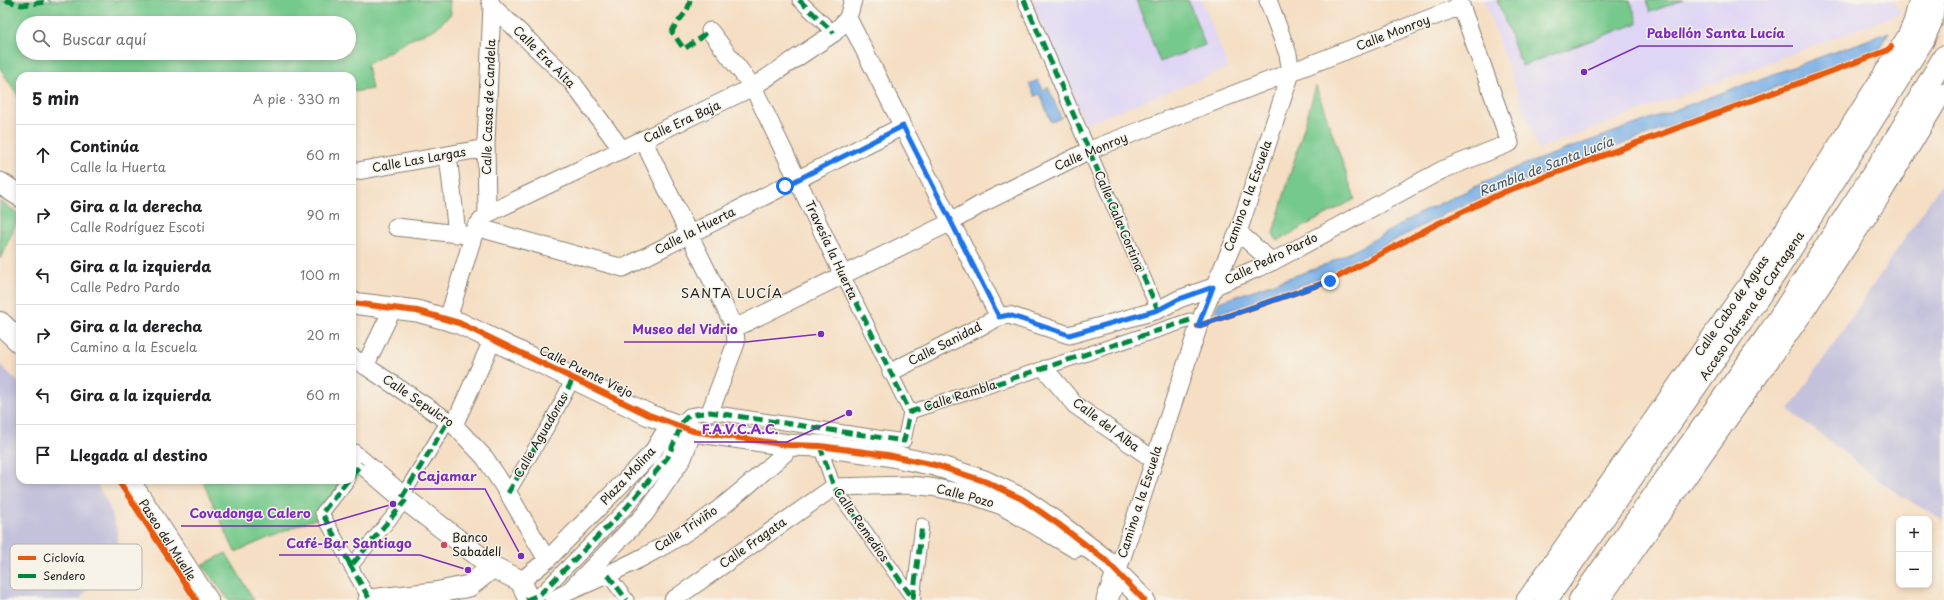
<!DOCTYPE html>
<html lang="es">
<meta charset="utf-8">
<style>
:root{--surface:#fff;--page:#f2f2f2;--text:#202124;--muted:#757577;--line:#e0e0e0}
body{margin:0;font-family:"Playpen Sans",sans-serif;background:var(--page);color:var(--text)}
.controls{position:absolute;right:12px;bottom:12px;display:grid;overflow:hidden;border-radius:8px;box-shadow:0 2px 6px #0003}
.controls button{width:36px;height:36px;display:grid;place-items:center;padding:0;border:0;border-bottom:1px solid var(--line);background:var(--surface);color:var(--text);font:20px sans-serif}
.stop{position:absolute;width:12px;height:12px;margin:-9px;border:3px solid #1a73e8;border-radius:50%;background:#fff}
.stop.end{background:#1a73e8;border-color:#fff;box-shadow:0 1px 4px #0008}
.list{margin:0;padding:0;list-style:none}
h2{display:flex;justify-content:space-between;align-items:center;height:52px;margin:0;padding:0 16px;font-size:17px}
h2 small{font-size:13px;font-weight:400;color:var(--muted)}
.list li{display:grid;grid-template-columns:26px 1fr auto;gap:12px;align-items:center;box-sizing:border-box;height:60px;padding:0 16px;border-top:1px solid var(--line)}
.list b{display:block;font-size:15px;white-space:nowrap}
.list p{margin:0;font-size:13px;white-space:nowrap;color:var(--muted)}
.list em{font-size:13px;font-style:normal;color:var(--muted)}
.icon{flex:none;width:22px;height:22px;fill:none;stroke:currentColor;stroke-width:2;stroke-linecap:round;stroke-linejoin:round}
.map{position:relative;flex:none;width:1944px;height:600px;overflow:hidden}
.search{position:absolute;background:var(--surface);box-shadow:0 2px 6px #0003;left:16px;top:16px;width:340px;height:44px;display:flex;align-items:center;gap:10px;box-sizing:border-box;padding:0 14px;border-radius:22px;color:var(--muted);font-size:15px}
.panel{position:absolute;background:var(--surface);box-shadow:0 2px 6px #0003;left:16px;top:72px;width:340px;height:412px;border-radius:12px}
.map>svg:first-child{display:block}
.built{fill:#dfd5f5}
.industrial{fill:#c3c1db}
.green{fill:#76c98c;stroke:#497254;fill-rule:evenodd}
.water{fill:#77aee6;stroke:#4a6581}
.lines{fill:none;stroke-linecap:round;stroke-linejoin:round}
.pedestrian-casing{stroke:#887d70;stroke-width:15}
.minor-casing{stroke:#887d70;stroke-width:19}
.tertiary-casing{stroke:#887d70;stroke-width:23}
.secondary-casing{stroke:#887d70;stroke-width:24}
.trunk-casing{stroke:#887d70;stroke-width:24}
.pedestrian{stroke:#fff;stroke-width:13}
.minor{stroke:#fff;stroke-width:17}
.tertiary{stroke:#fff;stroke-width:21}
.secondary{stroke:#fff;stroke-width:22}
.trunk{stroke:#fff;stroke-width:22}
.quiet{stroke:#00873e;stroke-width:5;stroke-dasharray:10 5;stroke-linecap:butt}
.cycleway-casing{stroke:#f7f3e8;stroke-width:8}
.cycleway{stroke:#e8590c;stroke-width:6}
.route{stroke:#1a73e8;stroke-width:5}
.poi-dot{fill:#d1495b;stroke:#f7f3e8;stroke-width:1.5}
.labels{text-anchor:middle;stroke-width:3;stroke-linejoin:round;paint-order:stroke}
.street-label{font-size:12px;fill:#1c1c1c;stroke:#f7f3e8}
.poi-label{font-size:12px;fill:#1c1c1c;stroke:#f7f3e8;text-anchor:start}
.water-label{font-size:13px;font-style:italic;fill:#40566d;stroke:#f7f3e8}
.neighbourhood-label{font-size:13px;letter-spacing:1px;fill:#1c1c1c;stroke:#f7f3e8}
.key{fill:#f7f3e8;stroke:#b5b2ab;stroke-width:1}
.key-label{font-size:11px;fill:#1c1c1c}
.leader{fill:none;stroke:#7b2cbf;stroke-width:1.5}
.callout-dot{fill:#7b2cbf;stroke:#f7f3e8;stroke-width:1.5}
.callout-label{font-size:13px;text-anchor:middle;font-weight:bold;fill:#7b2cbf;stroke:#f7f3e8;stroke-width:3;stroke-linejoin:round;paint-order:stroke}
</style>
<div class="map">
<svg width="1944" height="600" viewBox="0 0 1944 600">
<rect width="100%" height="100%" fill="#f7f3e8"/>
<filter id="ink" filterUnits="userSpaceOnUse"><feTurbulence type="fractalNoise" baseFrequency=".025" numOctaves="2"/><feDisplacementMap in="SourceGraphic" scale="8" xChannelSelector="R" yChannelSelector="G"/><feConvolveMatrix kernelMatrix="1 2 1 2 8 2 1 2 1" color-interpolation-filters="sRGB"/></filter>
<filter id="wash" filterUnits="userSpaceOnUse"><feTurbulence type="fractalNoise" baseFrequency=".012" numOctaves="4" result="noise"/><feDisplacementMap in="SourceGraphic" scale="16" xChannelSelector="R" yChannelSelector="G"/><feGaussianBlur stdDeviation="0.9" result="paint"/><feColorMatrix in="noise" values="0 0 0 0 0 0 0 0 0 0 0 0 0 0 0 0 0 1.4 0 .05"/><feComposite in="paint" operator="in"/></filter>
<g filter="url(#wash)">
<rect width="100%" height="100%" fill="#f5dec3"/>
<path class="built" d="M1031 0H1202L1228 68 1086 124Z
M1484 0H1892L1901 13 1538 149Z"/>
<path class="industrial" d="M1944 180V521L1893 491 1789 410Z
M0 364 20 384V480H95L109 506 117 530 118 557 123 561 124 573 114 583 101 573 79 600H0Z"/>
<path class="green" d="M0 0H449L451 14 435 29 407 41 367 65 372 89 352 92V76H20V99L0 68ZM23 23H349V53H23Z
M1136 0H1188L1205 45 1160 62Z
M1497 0H1630L1638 23 1522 66Z
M1646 0H1683L1650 12Z
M1316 86 1355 199 1277 241 1273 233Z
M0 201 20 215 0 259Z
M352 468 360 474 327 515 306 522 235 552 202 480H352Z
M226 553 254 600H229L202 565Z"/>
<path class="water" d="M1889 32 1881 48 1497 191 1446 213 1327 276 1213 317 1219 302 1323 266 1361 247 1418 214 1515 168Z
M1038 80 1042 90 1048 87 1061 118 1051 122 1040 94 1035 96 1029 84Z"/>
</g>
<g filter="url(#ink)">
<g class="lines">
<defs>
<path id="pedestrian" d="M799 0 834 33
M1024 0 1158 310
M843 275 910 412
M910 412 1190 320
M820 446 834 487 914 600
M348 480 322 513 351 566 406 500
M508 493 550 423 573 379
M402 497 448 421
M347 560 370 600
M608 575 627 600
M913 599 922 525
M526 600 539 595 627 507 668 457 683 421 689 415 710 412 904 441 910 412"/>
<path id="minor" d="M492 6 572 82 622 150
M848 18 999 317
M710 31 753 87 843 275
M643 140 735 328 736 343 710 412
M448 155 457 234
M352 172 486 148
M487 214 486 143 492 6 490 0
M396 227 467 235
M476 227 623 268 903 126
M1238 232 1272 262
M448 319 476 227 487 214 753 87 834 33 848 18 853 0
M735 328 951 222 983 203 1090 150 1461 6
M352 357 454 425 485 458 508 493 547 560
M365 366 393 308
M1045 369 1075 405 1154 460
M891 372 999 317 1009 315 1069 335 1158 310 1179 299 1213 287 1272 262 1442 170 1510 143 1459 0
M454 425 493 339
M1117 573 1203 313 1238 232 1291 73 1288 54 1268 0
M521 581 547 560 652 453 670 423
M568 592C619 570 671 546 715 512 739 494 762 473 785 453L788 445
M553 600 568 592 645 514 683 458 693 431
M673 600 834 487 908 485 930 487 969 494 1002 506 1075 549 1080 541
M1525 600 1762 263 1906 36 1912 22 1918 0
M1601 600 1803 315 1881 197 1944 92"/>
<path id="tertiary" d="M0 183 20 196
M352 303 417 311 459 323 649 415 693 431 788 445 820 446 887 455 935 465 984 481 1022 499 1058 524 1104 559 1144 600
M352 454 406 500 493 567 521 581 529 600
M369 600 435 593 469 586 493 567
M1107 600 1117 573"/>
<path id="secondary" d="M0 323 20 342
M128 480 207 600"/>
<path id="trunk" d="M1546 600 1776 272 1923 40 1931 21 1934 0
M1580 600 1770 332 1892 145 1944 57"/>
</defs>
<use href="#pedestrian" class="pedestrian-casing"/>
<use href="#minor" class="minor-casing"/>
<use href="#tertiary" class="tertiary-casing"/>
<use href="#secondary" class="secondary-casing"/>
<use href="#trunk" class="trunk-casing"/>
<use href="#pedestrian" class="pedestrian"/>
<use href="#minor" class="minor"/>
<use href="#tertiary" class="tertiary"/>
<use href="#secondary" class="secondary"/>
<use href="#trunk" class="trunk"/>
<path class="quiet" d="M5 0 22 5 47 2 49 0
M690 0C689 14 676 20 672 32L684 49 710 31
M799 0 834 33
M1024 0 1158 310
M843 275 910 412
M910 412 1190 320
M820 446 834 487 914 600
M352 475 362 463
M348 480 322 513 351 566 406 500
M508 493 550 423 573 379
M402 497 448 421
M349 563 370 600
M608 575 627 600
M913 599 922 525
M526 600 539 595 627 507 668 457 683 421 689 415 710 412 904 441 910 412"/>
<defs>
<path id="cycleway" d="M352 303 417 311 459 323 649 415 693 431 788 445 820 446 887 455 935 465 984 481 1022 499 1058 524 1104 559 1144 600
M1198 326 1330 281 1435 225 1504 192 1886 51 1891 47
M118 480 196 600"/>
</defs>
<use href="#cycleway" class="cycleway-casing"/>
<use href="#cycleway" class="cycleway"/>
</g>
</g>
<g class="lines" filter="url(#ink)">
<path class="route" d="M785 186 903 126 999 317 1009 315 1069 335 1158 310 1179 299 1213 287 1198 326 1330 281"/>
</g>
<circle class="poi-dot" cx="444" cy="545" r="4"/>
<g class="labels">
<g class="street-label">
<text transform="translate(1393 33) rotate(-21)" y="4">Calle Monroy</text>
<text transform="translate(544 57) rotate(45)" y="4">Calle Era Alta</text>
<text transform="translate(489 107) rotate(-88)" y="4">Calle Casas de Candela</text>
<text transform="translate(682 122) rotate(-25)" y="4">Calle Era Baja</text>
<text transform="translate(1091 152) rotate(-23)" y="4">Calle Monroy</text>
<text transform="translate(419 160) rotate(-10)" y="4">Calle Las Largas</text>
<text transform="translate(1248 196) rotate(-70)" y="4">Camino a la Escuela</text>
<text transform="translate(1119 221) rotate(67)" y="4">Calle Cala Cortina</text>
<text transform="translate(695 231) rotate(-27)" y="4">Calle la Huerta</text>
<text transform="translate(831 250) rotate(65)" y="4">Travesía la Huerta</text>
<text transform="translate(1271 259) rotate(-26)" y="4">Calle Pedro Pardo</text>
<text transform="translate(1732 306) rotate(-55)" y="4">Calle Cabo de Aguas</text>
<text transform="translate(1752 306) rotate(-56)" y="4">Acceso Dársena de Cartagena</text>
<text transform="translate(945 344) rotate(-27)" y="4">Calle Sanidad</text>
<text transform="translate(586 372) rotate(26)" y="4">Calle Puente Viejo</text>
<text transform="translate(960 396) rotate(-18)" y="4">Calle Rambla</text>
<text transform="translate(418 401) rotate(34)" y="4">Calle Sepulcro</text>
<text transform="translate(1106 425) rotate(37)" y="4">Calle del Alba</text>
<text transform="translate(541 436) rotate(-60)" y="4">Calle Aguadoras</text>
<text transform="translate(628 476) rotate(-47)" y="4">Plaza Molina</text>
<text transform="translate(965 496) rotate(15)" y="4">Calle Pozo</text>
<text transform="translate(1140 502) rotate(-72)" y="4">Camino a la Escuela</text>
<text transform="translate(861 525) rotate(55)" y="4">Calle Remedios</text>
<text transform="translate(686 529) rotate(-33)" y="4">Calle Triviño</text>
<text transform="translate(167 540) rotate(57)" y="4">Paseo del Muelle</text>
<text transform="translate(753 543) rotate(-35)" y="4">Calle Fragata</text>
</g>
<g class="poi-label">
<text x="452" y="542">Banco<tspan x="452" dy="14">Sabadell</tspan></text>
</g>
<g class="water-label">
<text transform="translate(1546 166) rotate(-21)" y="5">Rambla de Santa Lucía</text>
</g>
<g class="neighbourhood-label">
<text x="732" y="298">SANTA LUCÍA</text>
</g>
</g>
<rect x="10" y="544" width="132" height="46" rx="6" class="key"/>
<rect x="18" y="556" width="18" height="4" fill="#e8590c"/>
<rect x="18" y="574" width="18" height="4" fill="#00873e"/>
<g class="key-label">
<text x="43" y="562">Ciclovía</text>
<text x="43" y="580">Sendero</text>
</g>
<path class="leader" d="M1584 72L1639 46H1793M821 334L746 342H624M849 413L787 442H694M521 556L485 489H409M393 504L318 526H181M468 570L420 555H279"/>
<g class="callout-dot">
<circle cx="1584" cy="72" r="4"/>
<circle cx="821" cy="334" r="4"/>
<circle cx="849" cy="413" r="4"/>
<circle cx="521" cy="556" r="4"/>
<circle cx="393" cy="504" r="4"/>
<circle cx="468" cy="570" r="4"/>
</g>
<g class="callout-label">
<text x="1716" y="38">Pabellón Santa Lucía</text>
<text x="685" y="334">Museo del Vidrio</text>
<text x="740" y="434">F.A.V.C.A.C.</text>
<text x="447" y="481">Cajamar</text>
<text x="250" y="518">Covadonga Calero</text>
<text x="349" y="548">Café-Bar Santiago</text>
</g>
</svg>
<div class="controls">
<button>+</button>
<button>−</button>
</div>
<div class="stop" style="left:785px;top:186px"></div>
<div class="stop end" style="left:1330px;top:281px"></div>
<div class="search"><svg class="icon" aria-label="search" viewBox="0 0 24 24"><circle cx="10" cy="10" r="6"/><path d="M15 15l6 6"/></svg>Buscar aquí</div>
<section class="panel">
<h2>5 min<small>A pie · 330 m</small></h2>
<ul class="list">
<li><svg class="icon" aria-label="ahead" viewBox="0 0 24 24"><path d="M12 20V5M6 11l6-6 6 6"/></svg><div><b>Continúa</b><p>Calle la Huerta</p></div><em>60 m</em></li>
<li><svg class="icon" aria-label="right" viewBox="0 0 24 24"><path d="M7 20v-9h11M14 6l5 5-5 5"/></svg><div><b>Gira a la derecha</b><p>Calle Rodríguez Escoti</p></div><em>90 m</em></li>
<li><svg class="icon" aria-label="left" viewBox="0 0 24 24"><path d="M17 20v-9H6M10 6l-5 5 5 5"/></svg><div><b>Gira a la izquierda</b><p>Calle Pedro Pardo</p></div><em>100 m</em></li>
<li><svg class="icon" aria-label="right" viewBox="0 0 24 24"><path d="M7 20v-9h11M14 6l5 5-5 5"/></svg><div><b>Gira a la derecha</b><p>Camino a la Escuela</p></div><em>20 m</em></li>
<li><svg class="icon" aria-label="left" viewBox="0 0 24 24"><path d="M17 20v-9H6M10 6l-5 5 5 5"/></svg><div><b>Gira a la izquierda</b></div><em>60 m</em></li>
<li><svg class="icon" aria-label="arrive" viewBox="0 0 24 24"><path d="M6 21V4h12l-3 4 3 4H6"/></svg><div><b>Llegada al destino</b></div></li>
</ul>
</section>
</div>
